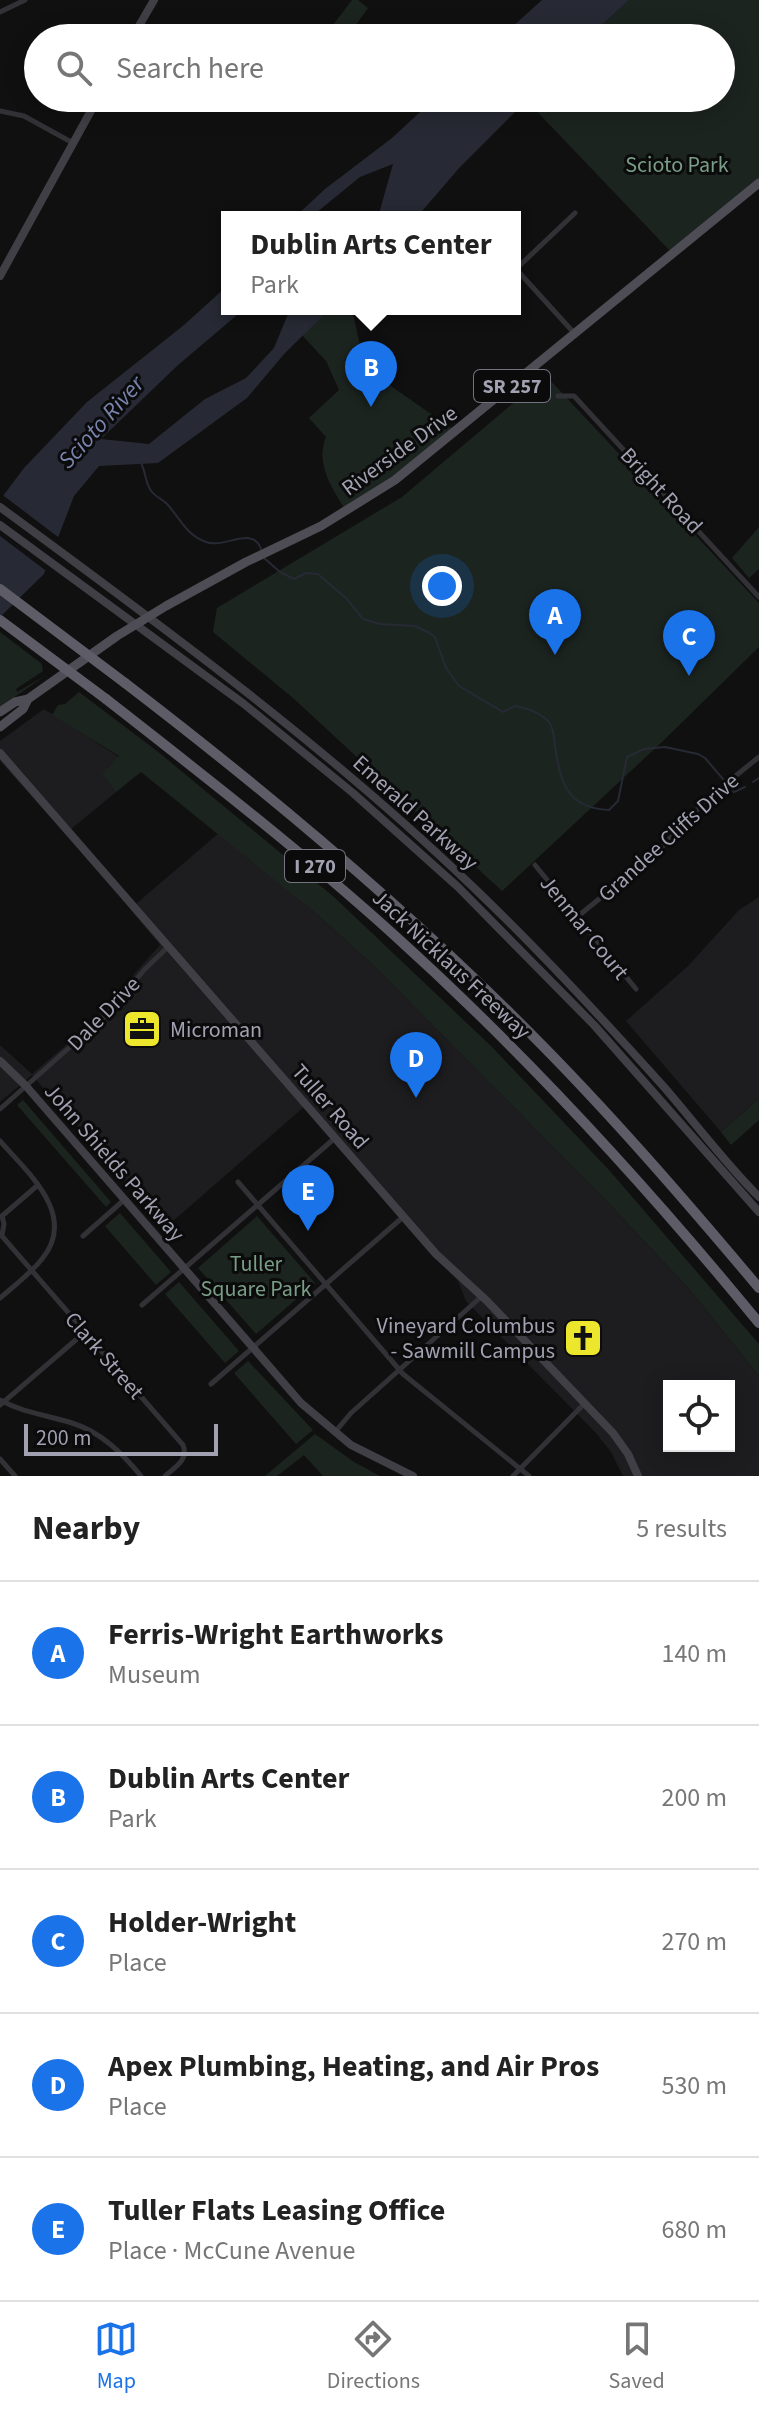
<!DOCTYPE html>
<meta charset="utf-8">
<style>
:root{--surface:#fff;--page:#f2f2f2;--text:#222;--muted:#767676;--line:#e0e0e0;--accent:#1a73e8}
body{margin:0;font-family:"Source Sans 3",sans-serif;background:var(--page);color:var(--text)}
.controls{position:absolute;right:24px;bottom:24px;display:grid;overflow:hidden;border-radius:0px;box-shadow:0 4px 20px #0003}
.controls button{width:72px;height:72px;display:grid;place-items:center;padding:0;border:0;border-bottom:2px solid var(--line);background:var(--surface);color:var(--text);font:40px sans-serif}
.scale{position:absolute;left:24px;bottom:20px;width:194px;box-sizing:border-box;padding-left:8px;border:4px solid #a1a1b2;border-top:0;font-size:22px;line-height:28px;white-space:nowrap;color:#a1a1b2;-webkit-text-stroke:6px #0b0b0c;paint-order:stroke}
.you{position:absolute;left:442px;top:586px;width:28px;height:28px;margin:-20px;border:6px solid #fff;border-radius:50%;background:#1a73e8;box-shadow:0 0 0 12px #1a73e833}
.badge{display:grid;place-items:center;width:52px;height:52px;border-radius:50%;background:var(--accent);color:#fff;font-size:26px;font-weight:700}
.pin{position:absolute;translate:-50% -66px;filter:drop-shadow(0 2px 4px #0008)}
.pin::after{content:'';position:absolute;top:42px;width:28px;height:24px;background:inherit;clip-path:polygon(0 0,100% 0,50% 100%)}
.popup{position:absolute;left:221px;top:211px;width:300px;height:104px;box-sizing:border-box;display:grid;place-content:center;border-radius:0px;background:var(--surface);filter:drop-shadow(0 2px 6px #0005);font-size:26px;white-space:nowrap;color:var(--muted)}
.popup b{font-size:30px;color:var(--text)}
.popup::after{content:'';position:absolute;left:50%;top:100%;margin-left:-16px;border:16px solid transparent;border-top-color:var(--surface)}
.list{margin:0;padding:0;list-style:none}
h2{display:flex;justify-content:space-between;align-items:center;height:104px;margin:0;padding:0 32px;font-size:34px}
h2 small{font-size:26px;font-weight:400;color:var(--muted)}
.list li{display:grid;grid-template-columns:52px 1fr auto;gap:24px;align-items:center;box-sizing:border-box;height:144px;padding:0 32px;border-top:2px solid var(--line)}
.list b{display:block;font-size:30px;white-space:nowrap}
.list p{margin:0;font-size:26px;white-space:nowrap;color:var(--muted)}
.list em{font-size:26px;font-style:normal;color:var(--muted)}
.icon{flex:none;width:44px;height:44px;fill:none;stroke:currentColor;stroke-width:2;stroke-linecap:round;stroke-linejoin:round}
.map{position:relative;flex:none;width:759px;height:1476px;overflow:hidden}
.search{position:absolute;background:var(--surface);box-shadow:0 4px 20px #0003;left:24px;right:24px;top:24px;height:88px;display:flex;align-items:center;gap:20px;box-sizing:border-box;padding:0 28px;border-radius:44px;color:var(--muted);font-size:30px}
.sheet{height:824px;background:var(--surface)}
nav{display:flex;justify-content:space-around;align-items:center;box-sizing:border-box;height:112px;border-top:2px solid var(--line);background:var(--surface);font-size:22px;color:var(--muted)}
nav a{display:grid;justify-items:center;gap:4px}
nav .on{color:var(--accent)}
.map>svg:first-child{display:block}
.built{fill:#1d1c1e;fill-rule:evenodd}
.green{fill:#1c2420}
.water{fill:#272a34}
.pier{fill:#101011}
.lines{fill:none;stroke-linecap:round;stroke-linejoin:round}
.stream{stroke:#272a34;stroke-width:2}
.street{stroke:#323136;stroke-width:5}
.secondary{stroke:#403f46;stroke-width:8}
.primary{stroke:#4e4d55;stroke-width:9}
.highway{stroke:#5e5d67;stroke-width:10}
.highway-bridge{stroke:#5e5d67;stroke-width:10}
.labels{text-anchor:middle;stroke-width:6;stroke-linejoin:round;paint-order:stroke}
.shield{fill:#0b0b0c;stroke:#747480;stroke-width:2}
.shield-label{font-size:20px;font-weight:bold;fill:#a1a1b2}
.park-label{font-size:22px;fill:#799d86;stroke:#0b0b0c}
.street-label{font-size:22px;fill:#a1a1b2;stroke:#0b0b0c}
.poi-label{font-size:22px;fill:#a1a1b2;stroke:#0b0b0c;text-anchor:start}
.water-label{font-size:24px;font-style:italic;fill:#7884ad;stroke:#0b0b0c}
</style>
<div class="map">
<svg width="759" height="1476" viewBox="0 0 759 1476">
<rect width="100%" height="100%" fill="#101011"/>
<path class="built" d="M44 709 119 757 103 774 116 792 65 834 0 761V741Z
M219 833 319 916 372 964 599 1193 690 1290 759 1376V1476H623L611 1452 596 1433 466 1301 458 1281 305 1106 165 1228 32 1075 0 1102V1045L32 1074 87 1027 160 945 130 909ZM669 1386H729V1446H669Z
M759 897V1099L721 1132 626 1021 688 966 739 910Z"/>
<path class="green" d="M352 0H358L368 8 348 36 333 25Z
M629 0H759V182L673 254 526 100 529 98H721V38H588Z
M330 309H352L365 368 457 432 346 511C332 488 315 464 326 437L309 418 339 390 326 361 302 335Z
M543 378H548L759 603V647L662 742 502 891 293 698 213 632 217 608 402 497Z
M759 527V569L749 578 732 558Z
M0 632 42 664 43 671 16 689 17 692 45 676 0 707Z
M79 692 157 751 334 897 492 1047 609 1170 759 1344V1376L690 1290 599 1193 372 964 319 916 141 772 116 792 102 774 119 756 52 715 58 705 65 704Z
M759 1099V1120L731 1145 721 1132Z
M23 1100 111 1202 106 1207 17 1105Z
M120 1213 171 1272 156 1285 105 1226Z
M257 1216 315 1283 256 1334 198 1268Z
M179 1282 239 1351 225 1363 165 1294Z
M248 1361 313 1430 296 1444 234 1373Z
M315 1434 354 1462 380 1476H323L304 1455 277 1476H265Z"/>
<path class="water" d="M542 0H629L588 38H500Z
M435 98H529L460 167 417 217H378L393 164 360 177 311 217H295L325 189 392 138Z
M227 286V309H244L177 366 101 439 149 444 205 399 246 378 274 348 288 314 280 309H330L285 353 247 398 158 463 99 466 74 496 44 574 0 617V500L24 468 87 402 184 325Z"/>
<path class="pier" d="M0 493 62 540 49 573 0 536Z"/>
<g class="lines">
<path class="stream" d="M141 463C146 472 145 484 152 492 156 497 162 499 167 504 180 518 186 535 206 542 224 549 253 525 261 549
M264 558 280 572 294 579 306 573 318 574 347 599 363 619 380 624 415 626 428 632 435 637 446 668 459 686 503 712 515 706C526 708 541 713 549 722 554 729 554 738 555 746 560 784 568 808 609 810L618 801 627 757 644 749 665 747 698 754 705 758 734 792 745 787
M753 782 759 778"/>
<path class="street" d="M0 12 25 0
M0 111 24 116 73 143
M575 334 516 269 575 213
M558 396H574L759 597
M535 865 636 989
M577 917 658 851 707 799 759 757
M0 1109 105 1016 145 969 169 946
M0 1141C28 1173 78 1215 42 1259 30 1274 14 1286 0 1298
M238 1182 403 1374 529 1476
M2 1216 38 1185
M1 1235 183 1445C189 1460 175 1467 165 1476
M2 1235 4 1224 2 1216
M83 1236 124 1200
M142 1305 335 1138
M211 1384 403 1217
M0 1400C23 1413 47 1415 72 1423 101 1432 122 1453 141 1476
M0 1405 85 1332
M335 1432 351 1413 482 1296
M0 1459 15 1476
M513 1476 584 1404"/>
<path class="secondary" d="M132 38 154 0
M0 276 98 98
M0 507C162 626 326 746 472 886 539 950 602 1018 664 1087 696 1124 725 1163 759 1197
M0 525 244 704 353 793 458 887 594 1025 759 1212
M0 753 436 1254 487 1301 613 1433 628 1454 638 1476
M0 1061 26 1086 301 1403 351 1445 413 1476"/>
<path class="primary" d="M0 712 15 702 28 699 117 636 166 606 246 562 321 526 395 480 759 183
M0 727 23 709 28 699"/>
<path class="highway" d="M125 683C266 791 403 905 528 1031 609 1112 685 1200 759 1288
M106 699C203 775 301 851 393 934 525 1053 646 1185 759 1323"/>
<path class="highway-bridge" d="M0 589 125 683
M0 620 106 699"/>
</g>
<defs>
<symbol id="office-square" viewBox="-11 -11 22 22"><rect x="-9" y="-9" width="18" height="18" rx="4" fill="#ece62d" stroke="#0b0b0c"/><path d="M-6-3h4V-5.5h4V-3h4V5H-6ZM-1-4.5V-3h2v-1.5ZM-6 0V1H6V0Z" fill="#111"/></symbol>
<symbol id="church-square" viewBox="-11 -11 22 22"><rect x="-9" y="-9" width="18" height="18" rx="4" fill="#ece62d" stroke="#0b0b0c"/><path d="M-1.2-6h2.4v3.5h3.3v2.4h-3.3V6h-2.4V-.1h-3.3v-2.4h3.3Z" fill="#111"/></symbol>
</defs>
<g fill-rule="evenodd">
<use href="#office-square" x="120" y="1007" width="44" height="44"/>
<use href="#church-square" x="561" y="1316" width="44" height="44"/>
</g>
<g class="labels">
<g class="shield">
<rect x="474" y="370" width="76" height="32" rx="6"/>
<rect x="285" y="850" width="60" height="32" rx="6"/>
</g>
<g class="shield-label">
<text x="512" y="393">SR 257</text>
<text x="315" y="873">I 270</text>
</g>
<g class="park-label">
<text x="677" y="172">Scioto Park</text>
<text x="256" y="1271">Tuller<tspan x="256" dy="25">Square Park</tspan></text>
</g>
<g class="street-label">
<text transform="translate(399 450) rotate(-36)" y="8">Riverside Drive</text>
<text transform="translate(662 490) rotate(47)" y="8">Bright Road</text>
<text transform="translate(416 812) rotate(42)" y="8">Emerald Parkway</text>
<text transform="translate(668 837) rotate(-42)" y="8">Grandee Cliffs Drive</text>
<text transform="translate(585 927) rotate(51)" y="8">Jenmar Court</text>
<text transform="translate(452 964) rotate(43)" y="8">Jack Nicklaus Freeway</text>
<text transform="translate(103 1013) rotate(-46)" y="8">Dale Drive</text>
<text transform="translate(331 1106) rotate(49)" y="8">Tuller Road</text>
<text transform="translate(115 1162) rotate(49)" y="8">John Shields Parkway</text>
<text transform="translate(105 1355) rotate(49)" y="8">Clark Street</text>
</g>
<g class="poi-label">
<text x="170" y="1037">Microman</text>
<text x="555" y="1333" text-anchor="end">Vineyard Columbus<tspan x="555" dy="25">- Sawmill Campus</tspan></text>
</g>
<g class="water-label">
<text transform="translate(101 422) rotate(-48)" y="8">Scioto River</text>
</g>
</g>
</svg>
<div class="controls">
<button><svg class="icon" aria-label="locate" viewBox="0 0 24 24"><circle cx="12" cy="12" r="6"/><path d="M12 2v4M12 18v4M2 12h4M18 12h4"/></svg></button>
</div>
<div class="scale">200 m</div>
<div class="you"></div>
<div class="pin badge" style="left:555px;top:655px">A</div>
<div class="pin badge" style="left:371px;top:407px">B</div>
<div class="popup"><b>Dublin Arts Center</b>Park</div>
<div class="pin badge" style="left:689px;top:676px">C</div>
<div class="pin badge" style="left:416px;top:1098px">D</div>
<div class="pin badge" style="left:308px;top:1231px">E</div>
<div class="search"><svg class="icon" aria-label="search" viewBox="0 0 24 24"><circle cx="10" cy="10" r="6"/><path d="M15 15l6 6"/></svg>Search here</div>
</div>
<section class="sheet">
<h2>Nearby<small>5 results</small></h2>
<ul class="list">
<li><span class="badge">A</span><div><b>Ferris-Wright Earthworks</b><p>Museum</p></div><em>140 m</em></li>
<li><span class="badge">B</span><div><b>Dublin Arts Center</b><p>Park</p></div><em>200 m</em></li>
<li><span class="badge">C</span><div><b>Holder-Wright</b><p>Place</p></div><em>270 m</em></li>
<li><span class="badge">D</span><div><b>Apex Plumbing, Heating, and Air Pros</b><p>Place</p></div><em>530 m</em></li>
<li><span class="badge">E</span><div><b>Tuller Flats Leasing Office</b><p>Place · McCune Avenue</p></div><em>680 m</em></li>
</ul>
</section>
<nav>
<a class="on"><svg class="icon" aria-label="map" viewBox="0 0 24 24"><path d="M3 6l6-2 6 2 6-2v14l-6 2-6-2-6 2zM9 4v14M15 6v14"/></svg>Map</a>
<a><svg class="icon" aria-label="directions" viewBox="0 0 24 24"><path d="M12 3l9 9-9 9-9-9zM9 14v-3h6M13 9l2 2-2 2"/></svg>Directions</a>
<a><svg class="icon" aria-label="saved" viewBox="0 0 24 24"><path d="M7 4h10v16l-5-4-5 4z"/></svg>Saved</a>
</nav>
